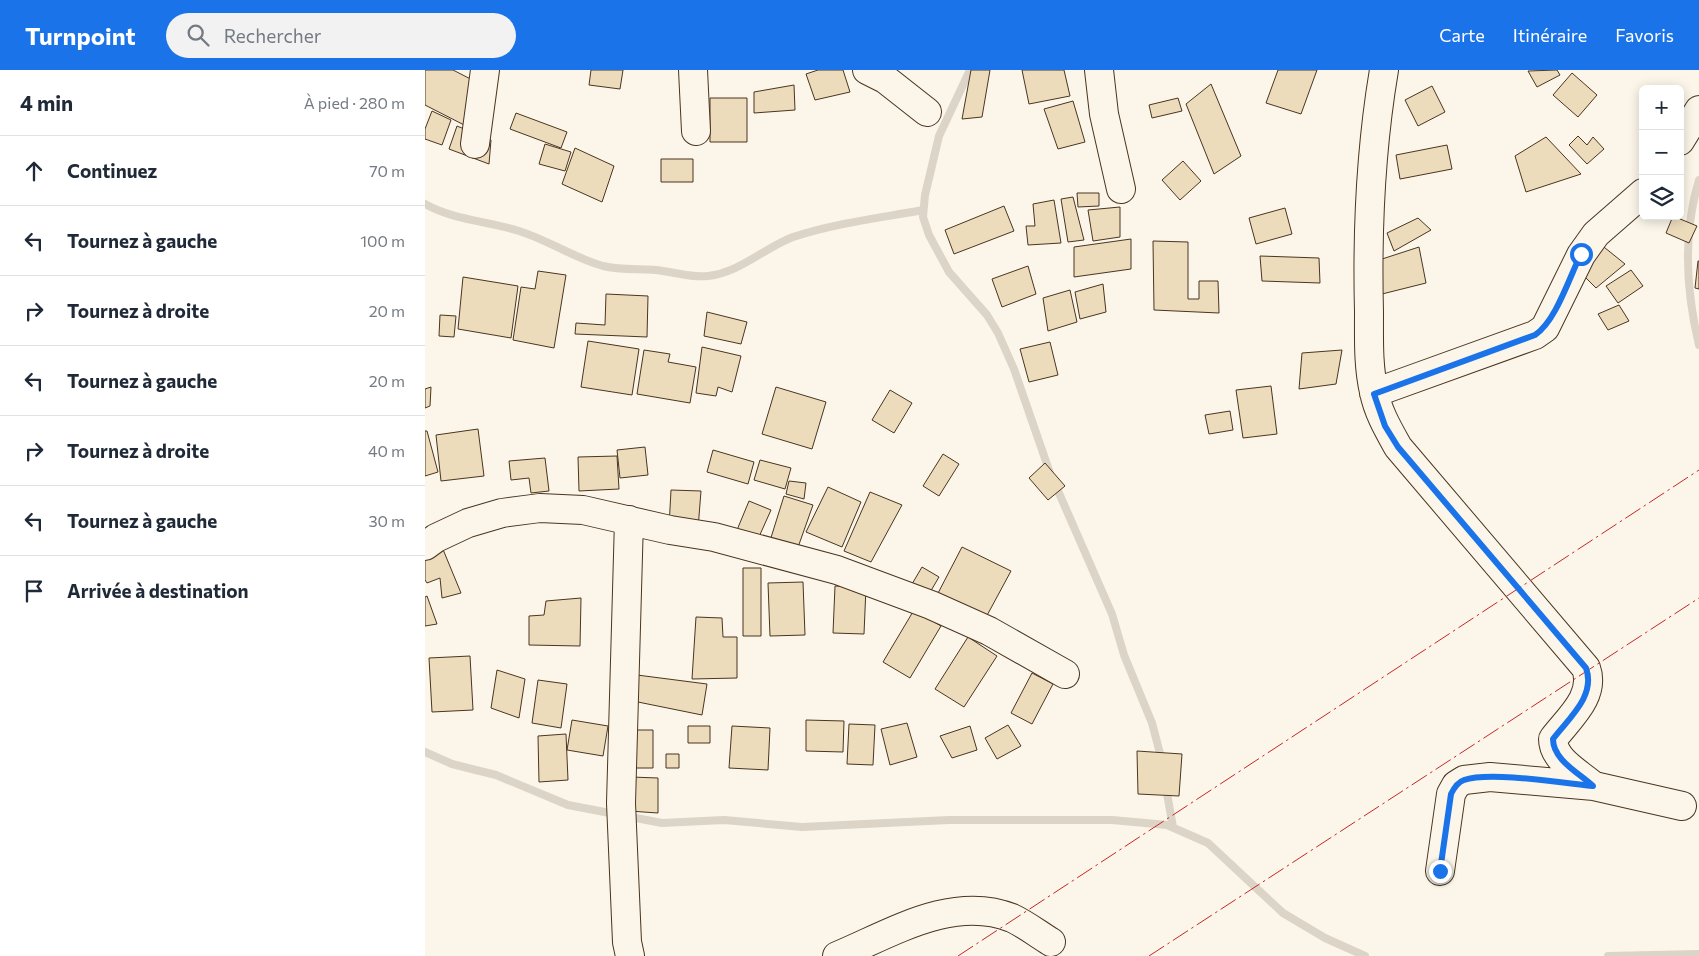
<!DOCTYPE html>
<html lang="fr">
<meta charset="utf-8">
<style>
:root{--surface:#fff;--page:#f2f2f3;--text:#1f2937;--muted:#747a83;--line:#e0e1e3;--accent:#1a73e8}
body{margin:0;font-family:Commissioner,sans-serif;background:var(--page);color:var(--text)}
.controls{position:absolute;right:15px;top:15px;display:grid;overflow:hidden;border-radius:8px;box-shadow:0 2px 12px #0003}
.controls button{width:45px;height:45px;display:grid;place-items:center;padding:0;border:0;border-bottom:1px solid var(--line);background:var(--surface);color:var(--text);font:25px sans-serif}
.stop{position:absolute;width:15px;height:15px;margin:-11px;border:4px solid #1a73e8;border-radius:50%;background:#fff}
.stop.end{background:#1a73e8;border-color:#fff;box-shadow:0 1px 5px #0008}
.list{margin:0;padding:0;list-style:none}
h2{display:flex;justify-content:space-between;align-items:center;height:65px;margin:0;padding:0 20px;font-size:21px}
h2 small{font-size:16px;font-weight:400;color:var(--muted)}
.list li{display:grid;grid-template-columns:32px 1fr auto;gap:15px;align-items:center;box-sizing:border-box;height:70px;padding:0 20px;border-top:1px solid var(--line)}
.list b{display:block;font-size:19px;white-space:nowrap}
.list em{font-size:16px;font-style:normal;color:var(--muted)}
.icon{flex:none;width:28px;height:28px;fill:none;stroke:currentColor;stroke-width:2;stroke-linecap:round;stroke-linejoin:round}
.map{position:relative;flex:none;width:1274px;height:886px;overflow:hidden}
header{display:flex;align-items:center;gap:30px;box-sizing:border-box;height:70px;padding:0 25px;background:var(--accent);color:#fff}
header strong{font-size:24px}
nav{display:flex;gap:28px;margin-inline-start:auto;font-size:18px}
.search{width:350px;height:45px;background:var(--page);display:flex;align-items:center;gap:12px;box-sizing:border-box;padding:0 18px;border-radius:28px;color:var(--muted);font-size:19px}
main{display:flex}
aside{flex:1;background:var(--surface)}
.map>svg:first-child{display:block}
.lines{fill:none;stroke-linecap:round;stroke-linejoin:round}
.stream{stroke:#dcd4c6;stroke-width:8}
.building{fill:#ecdcbc;stroke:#4a3520}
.minor-casing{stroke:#4a3520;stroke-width:30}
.minor{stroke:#fbf6e9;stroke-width:28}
.power{stroke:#c62828;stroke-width:1;stroke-dasharray:18 4 2.5 4;stroke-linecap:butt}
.route{stroke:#1a73e8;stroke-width:6}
</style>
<header>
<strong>Turnpoint</strong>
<div class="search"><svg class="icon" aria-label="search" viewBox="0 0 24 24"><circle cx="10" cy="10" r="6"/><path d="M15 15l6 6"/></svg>Rechercher</div>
<nav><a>Carte</a><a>Itinéraire</a><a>Favoris</a></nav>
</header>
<main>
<aside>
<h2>4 min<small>À pied · 280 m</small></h2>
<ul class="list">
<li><svg class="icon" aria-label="ahead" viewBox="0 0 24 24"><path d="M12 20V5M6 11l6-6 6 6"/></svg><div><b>Continuez</b></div><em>70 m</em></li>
<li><svg class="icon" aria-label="left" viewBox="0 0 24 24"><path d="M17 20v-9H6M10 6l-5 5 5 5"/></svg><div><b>Tournez à gauche</b></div><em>100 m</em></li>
<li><svg class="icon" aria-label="right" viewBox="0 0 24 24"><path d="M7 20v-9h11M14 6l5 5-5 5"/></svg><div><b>Tournez à droite</b></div><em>20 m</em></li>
<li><svg class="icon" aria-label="left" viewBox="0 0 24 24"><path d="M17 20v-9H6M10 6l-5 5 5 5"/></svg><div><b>Tournez à gauche</b></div><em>20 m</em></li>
<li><svg class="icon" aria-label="right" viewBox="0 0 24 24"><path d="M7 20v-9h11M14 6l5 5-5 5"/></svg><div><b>Tournez à droite</b></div><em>40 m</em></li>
<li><svg class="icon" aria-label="left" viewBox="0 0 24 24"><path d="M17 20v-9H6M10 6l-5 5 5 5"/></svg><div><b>Tournez à gauche</b></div><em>30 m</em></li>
<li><svg class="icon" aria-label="arrive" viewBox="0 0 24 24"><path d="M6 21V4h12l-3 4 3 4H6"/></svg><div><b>Arrivée à destination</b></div></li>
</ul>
</aside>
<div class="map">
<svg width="1274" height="886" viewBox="0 0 1274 886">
<rect width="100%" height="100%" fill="#fbf6e9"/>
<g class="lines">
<path class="stream" d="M545 0 514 66 500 125 498 147 504 165 524 202 562 245 573 263 589 299 625 403
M1274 110C1258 163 1261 221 1274 275
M0 134C28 150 63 151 94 161 123 170 149 188 178 196 198 201 218 198 238 201 254 203 267 208 283 206 314 203 339 178 368 167 410 153 455 148 498 140
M630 414 687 544 699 585 727 653 737 691
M0 682 27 694 71 705 143 735 237 753 299 750 377 757 524 750H687L742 755 783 773 858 843 900 868 940 886
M741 718 748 757
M1183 886 1274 884"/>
</g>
<path class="building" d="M0 0H28L69 21 47 59 0 35Z
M166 0H198L195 19 164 15Z
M393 0H418L425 22 390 30 381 4Z
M546 0H565L557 47 537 49Z
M597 0H639L645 26 604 34Z
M853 0H892L876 44 841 33Z
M1132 0 1135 5 1112 17 1103 1Z
M1147 3 1172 25 1153 47 1128 25Z
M786 14 816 86 789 104 761 34Z
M369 15 370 40 329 43V22Z
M1007 16 1020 42 993 56 980 30Z
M285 28H322V72H285Z
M753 28 757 41 727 48 724 35Z
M648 31 660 72 633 79 619 39Z
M7 41 26 50 17 75 0 69V59Z
M91 43 142 62 136 78 85 59Z
M32 56 66 70 64 94 24 79Z
M1153 66 1162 75 1168 67 1179 79 1162 94 1144 75Z
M1121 67 1156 104 1101 122 1090 86Z
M120 74 146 82 140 101 114 94Z
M1022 75 1027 99 975 109 971 85Z
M150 78 189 96 177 132 137 114Z
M236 89H268V112H236Z
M758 91 776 111 755 130 737 110Z
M652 123H674V136L653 137Z
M648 127 659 170 643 172 636 129Z
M629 130 636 173 603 175 601 156H610L608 134Z
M579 136 589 161 529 184 520 160Z
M695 137V167L668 171 663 140Z
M860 138 867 164 831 174 824 148Z
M1248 146 1272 156 1264 173 1241 163Z
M993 148 1006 160 969 181 962 163Z
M706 169V199L649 207V177Z
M1169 169 1200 194 1171 218 1155 202Z
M728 171 763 172V229H774V211H793L794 243 729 240Z
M994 177 1001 213 957 224 954 190Z
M835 186 894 188 895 213 837 211Z
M1273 191H1274V219L1270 218Z
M603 196 611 224 577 237 567 209Z
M1206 200 1218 216 1193 233 1181 216Z
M113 201 141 205 129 278 88 270 96 217 110 219Z
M38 207 93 216 86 268 33 259Z
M678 214 681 242 655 249 650 222Z
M645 220 652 252 623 261 618 228Z
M181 224 223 226 222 267 150 264 151 253 180 255Z
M1194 235 1204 251 1183 260 1173 244Z
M282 242 322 252 316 274 279 266Z
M15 245 31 246 29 267 14 266Z
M163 271 214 279 207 325 156 317Z
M625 272 633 305 604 312 595 279Z
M277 277 316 286 307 322 293 317 291 326 271 323Z
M219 280 245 284 243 292 271 297 265 333 212 324Z
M917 280 911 314 874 319 877 283Z
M846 316 852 364 818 368 811 320Z
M6 317 5 336 0 338V319Z
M351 317 401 332 387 379 337 364Z
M465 320 487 333 469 363 447 350Z
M805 341 808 360 784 364 780 345Z
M53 359 59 406 16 411 11 365Z
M0 361H2L13 402 0 406Z
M220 377 223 405 195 408 192 380Z
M288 380 329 392 323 414 282 402Z
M518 384 534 394 514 426 498 416Z
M192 386 194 419 154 421 153 387Z
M120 388 124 421 106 423 104 408 86 410 84 391Z
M335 390 366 398 360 419 329 410Z
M620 393 640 416 623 430 604 408Z
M364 411 381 413 379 429 361 424Z
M403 417 436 432 417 477 381 462Z
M246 420 276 421 273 459 244 457Z
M445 422 477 435 446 492 419 481Z
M359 426 388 435 372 480 344 474Z
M324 431 346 440 333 469 312 460Z
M17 477 36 523 17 528 15 508 2 513 0 510V483Z
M537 477 586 501 559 551 511 527Z
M497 497 514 507 504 524 487 514Z
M318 498H336V566H318Z
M378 512 380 565 345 566 343 513Z
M410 516 441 517 439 564 408 563Z
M2 526 12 554 0 556V527Z
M156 528 155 576 104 575V546L119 545 121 531Z
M489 540 516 556 485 608 458 592Z
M271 547 297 548 298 567H312V608L267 609Z
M543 567 572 586 539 637 510 619Z
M45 586 48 640 7 642 4 588Z
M72 600 100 609 94 648 66 638Z
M607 603 628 614 607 654 586 643Z
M212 605 282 614 277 645 208 631Z
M113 610 142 614 136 658 107 653Z
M147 650 183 656 178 686 142 680Z
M381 650 419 651 418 682 381 681Z
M482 653 492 687 465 695 456 659Z
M424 654 450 655 448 695 422 694Z
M583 655 596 676 572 689 560 668Z
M263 656H285V673H263Z
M307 656 345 658 343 700 304 698Z
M545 656 552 680 527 688 515 666Z
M194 660H228V698H194Z
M141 664 143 710 114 712 113 666Z
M712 681 757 684 754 726 713 724Z
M241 684H254V698H241Z
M206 707 233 708V743L204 741Z"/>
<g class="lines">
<defs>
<path id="minor" d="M268 0 271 61
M442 0 460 9 502 42
M674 0 679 44 696 119
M959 0C946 77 942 164 944 242 944 269 943 296 949 322 953 342 963 359 973 377L1161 598C1171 626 1144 648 1128 669 1128 690 1154 703 1169 716
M1255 71 1274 40
M50 74 60 0
M949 323 1110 265 1120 258 1156 185 1171 164 1218 123
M204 450 196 733 202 872 205 886
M0 476 11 468 43 453 77 443 115 438 158 440 245 460 289 467 412 500 506 535 564 561 640 604
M1015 801 1026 724 1031 715 1039 710 1065 707 1169 716 1257 736
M412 886C465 864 528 824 587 848 600 854 613 864 626 872"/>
</defs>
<use href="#minor" class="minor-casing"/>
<use href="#minor" class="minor"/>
<path class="power" d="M533 886 1274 400
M724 886 1274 528"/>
</g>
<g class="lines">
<path class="route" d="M1015 801 1026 724C1029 718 1033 712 1039 710 1064 701 1139 713 1168 716 1154 703 1128 690 1128 669 1144 648 1171 626 1161 598L973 377 960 356 949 324 1110 265C1131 251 1144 208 1156 184"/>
</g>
</svg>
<div class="controls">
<button>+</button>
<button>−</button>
<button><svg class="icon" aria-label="layers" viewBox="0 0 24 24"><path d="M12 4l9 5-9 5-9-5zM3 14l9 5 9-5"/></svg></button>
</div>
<div class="stop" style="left:1156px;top:184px"></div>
<div class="stop end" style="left:1015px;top:801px"></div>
</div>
</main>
